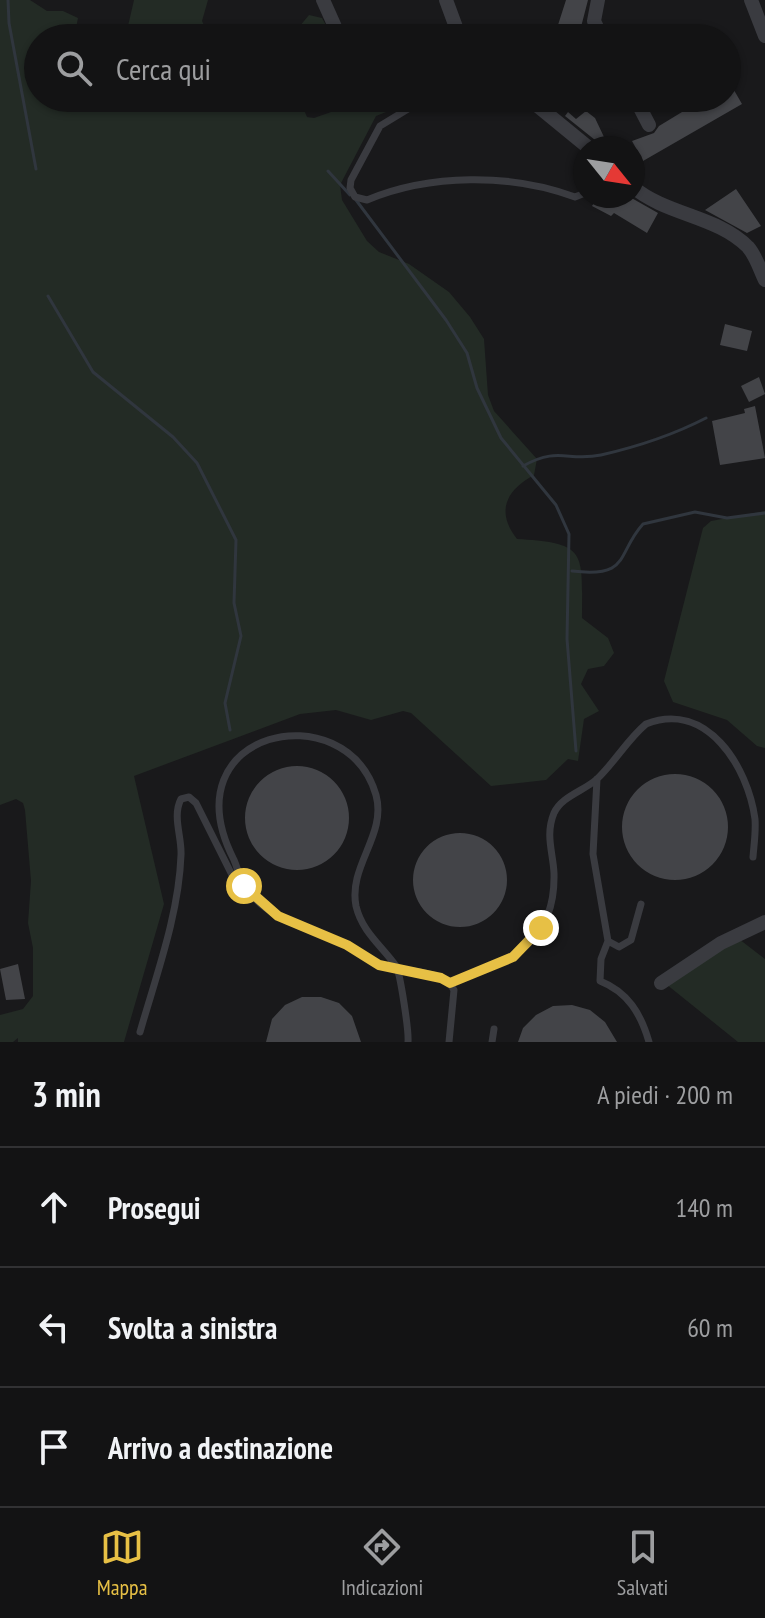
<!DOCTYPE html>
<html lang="it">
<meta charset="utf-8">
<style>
:root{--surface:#131314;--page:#1c1c1d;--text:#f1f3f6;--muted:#9d9ea0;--line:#323234;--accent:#e7c045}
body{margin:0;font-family:"PT Sans Narrow",sans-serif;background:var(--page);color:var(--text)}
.compass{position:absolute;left:573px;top:136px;width:72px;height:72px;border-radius:50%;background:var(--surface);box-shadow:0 2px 6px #0004;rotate:120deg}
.stop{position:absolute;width:24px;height:24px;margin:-18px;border:6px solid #e7c045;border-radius:50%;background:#fff}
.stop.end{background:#e7c045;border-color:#fff;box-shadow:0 2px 8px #0008}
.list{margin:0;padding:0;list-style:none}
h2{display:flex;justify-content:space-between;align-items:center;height:104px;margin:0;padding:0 32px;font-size:34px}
h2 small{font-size:26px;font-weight:400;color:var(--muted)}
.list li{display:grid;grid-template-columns:52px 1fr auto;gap:24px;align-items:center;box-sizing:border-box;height:120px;padding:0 32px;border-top:2px solid var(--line)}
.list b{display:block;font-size:30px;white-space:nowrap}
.list em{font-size:26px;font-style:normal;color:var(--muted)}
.icon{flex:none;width:44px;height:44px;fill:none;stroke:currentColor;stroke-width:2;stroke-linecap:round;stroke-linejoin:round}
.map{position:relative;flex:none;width:765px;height:1042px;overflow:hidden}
.search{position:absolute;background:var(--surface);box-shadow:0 2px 6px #0004;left:24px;right:24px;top:24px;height:88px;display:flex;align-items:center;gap:20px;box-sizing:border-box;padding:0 28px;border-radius:44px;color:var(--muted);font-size:30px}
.sheet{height:464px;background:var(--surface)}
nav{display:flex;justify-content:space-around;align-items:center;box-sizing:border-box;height:112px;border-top:2px solid var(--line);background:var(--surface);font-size:22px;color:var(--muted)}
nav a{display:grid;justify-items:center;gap:4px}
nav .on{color:var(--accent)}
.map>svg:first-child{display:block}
.green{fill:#232b25}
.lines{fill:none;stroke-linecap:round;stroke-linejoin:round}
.stream{stroke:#30363e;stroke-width:3}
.building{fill:#434448}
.lane{stroke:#3a3b40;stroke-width:7}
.street{stroke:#3a3b40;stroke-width:14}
.route{stroke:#e7c045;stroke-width:10}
</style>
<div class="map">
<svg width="765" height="1042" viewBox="0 0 765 1042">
<rect width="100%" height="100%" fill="#19191b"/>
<path class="green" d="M0 0H30L47 11H63L78 18 74 38H38V98H299L307 117 314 118 371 98H408L401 106 376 116 340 185 342 200 367 241 379 252 409 264 449 292 470 317 484 339 488 395 494 411 537 459 534 475C505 491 496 512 517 539 588 543 582 552 582 618L608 638 614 653 604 666 588 669 581 684 599 711 584 719 578 761 568 759 546 780 491 786 411 713 403 711 371 720 336 710 300 714 134 776 164 904 124 1042H18V1038L13 1042H0V1015L23 1009 33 996V948L28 923 31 881 25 810 23 803 16 799 0 805Z
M134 0H208L202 21 210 38H108L114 31 128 26Z
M309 15 322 18 333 38H290Z
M765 511V748L757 746 727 720 673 702 664 681 703 528 711 521Z
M739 939 765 959V1042H738L666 984Z"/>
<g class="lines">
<path class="stream" d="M8 0 9 23 36 169
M328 171 350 195
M356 200 446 320 467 353 477 388 501 438 556 505 569 534 567 639 576 751
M48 296 93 372 173 437 197 463 236 540 234 603 241 636 225 703 230 730
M523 466C559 446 567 462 601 455 636 447 673 435 706 418
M572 571C631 578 616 554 643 524L695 512 727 518 765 513"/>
</g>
<path class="building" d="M566 0H588L581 27 588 38H559L558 25Z
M727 78 742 104 643 161 632 141 654 133 659 126 705 98H727Z
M586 111 595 118 604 137 615 148H599L595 140 565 116 568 112 576 119Z
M736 189 761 226 747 233 705 210Z
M598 196 612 200 614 196H628L658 213 647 233 614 213 611 216 592 206Z
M725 324 752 331 747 351 720 345Z
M759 377 765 394 749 402 741 386Z
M755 406 765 458 720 465 712 421 745 413 744 409Z
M245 818a52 52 0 1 1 104 0a52 52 0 1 1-104 0Z
M622 827a53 53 0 1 1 106 0a53 53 0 1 1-106 0Z
M413 880a47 47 0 1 1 94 0a47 47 0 1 1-94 0Z
M18 964 25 999 6 1000 0 969Z
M302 997H321L339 1003 352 1016 361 1042H266L272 1019 285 1005Z
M572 1005 590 1010 605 1022 617 1042H518L523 1028 536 1015 553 1006Z"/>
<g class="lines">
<path class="lane" d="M426 98 380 126 351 180 350 188 355 197 367 200C429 174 511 173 575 197L585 193
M597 779 593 854 608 941 601 959 600 981C628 992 641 1014 649 1042
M608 941 619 947 631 940 641 904
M450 983C507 960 556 947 554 873 553 852 545 835 554 813 562 796 584 791 597 779 615 762 627 740 646 724 707 700 748 767 755 819 756 832 754 844 753 857
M140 1032C156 976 179 914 181 855 182 837 172 816 181 799L189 797 196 803 232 875 242 885
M408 1042C409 1031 400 972 396 966 382 946 362 932 356 906 348 866 387 835 376 795 346 692 167 729 234 860 238 869 240 881 246 888 269 921 310 928 345 944 357 949 368 962 381 966 402 972 442 968 454 990L449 1042
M492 1042 494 1029"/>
<path class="street" d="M323 0 340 38
M446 0 460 38
M598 0 594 21 602 38
M751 0 765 36
M528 98 589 148
M635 98 649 125
M633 187C666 215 718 216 748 247 756 256 760 270 765 280
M661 983 721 943 765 922"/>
</g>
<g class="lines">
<path class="route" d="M244 886 278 916 347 945 379 965 441 978 450 983 513 957 541 928"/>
</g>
</svg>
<svg class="compass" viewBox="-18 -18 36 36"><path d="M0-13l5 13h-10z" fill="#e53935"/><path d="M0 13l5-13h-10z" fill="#9d9ea0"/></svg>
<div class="stop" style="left:244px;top:886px"></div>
<div class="stop end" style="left:541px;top:928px"></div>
<div class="search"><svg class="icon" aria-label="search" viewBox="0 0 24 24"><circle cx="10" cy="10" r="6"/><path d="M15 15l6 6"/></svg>Cerca qui</div>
</div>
<section class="sheet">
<h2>3 min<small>A piedi · 200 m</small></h2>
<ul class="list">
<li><svg class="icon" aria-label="ahead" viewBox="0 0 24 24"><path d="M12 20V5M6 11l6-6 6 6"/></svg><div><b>Prosegui</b></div><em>140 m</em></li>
<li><svg class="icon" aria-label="left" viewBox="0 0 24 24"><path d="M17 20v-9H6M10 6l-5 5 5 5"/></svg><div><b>Svolta a sinistra</b></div><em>60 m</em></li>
<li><svg class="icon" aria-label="arrive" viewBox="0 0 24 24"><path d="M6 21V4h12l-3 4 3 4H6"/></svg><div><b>Arrivo a destinazione</b></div></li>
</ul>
</section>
<nav>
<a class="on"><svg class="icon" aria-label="map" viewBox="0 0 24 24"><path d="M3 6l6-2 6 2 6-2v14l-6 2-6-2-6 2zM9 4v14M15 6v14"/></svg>Mappa</a>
<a><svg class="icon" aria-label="directions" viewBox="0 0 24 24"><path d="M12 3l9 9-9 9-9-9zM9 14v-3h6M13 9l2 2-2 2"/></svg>Indicazioni</a>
<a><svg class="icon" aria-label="saved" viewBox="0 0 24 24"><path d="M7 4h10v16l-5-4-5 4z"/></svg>Salvati</a>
</nav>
